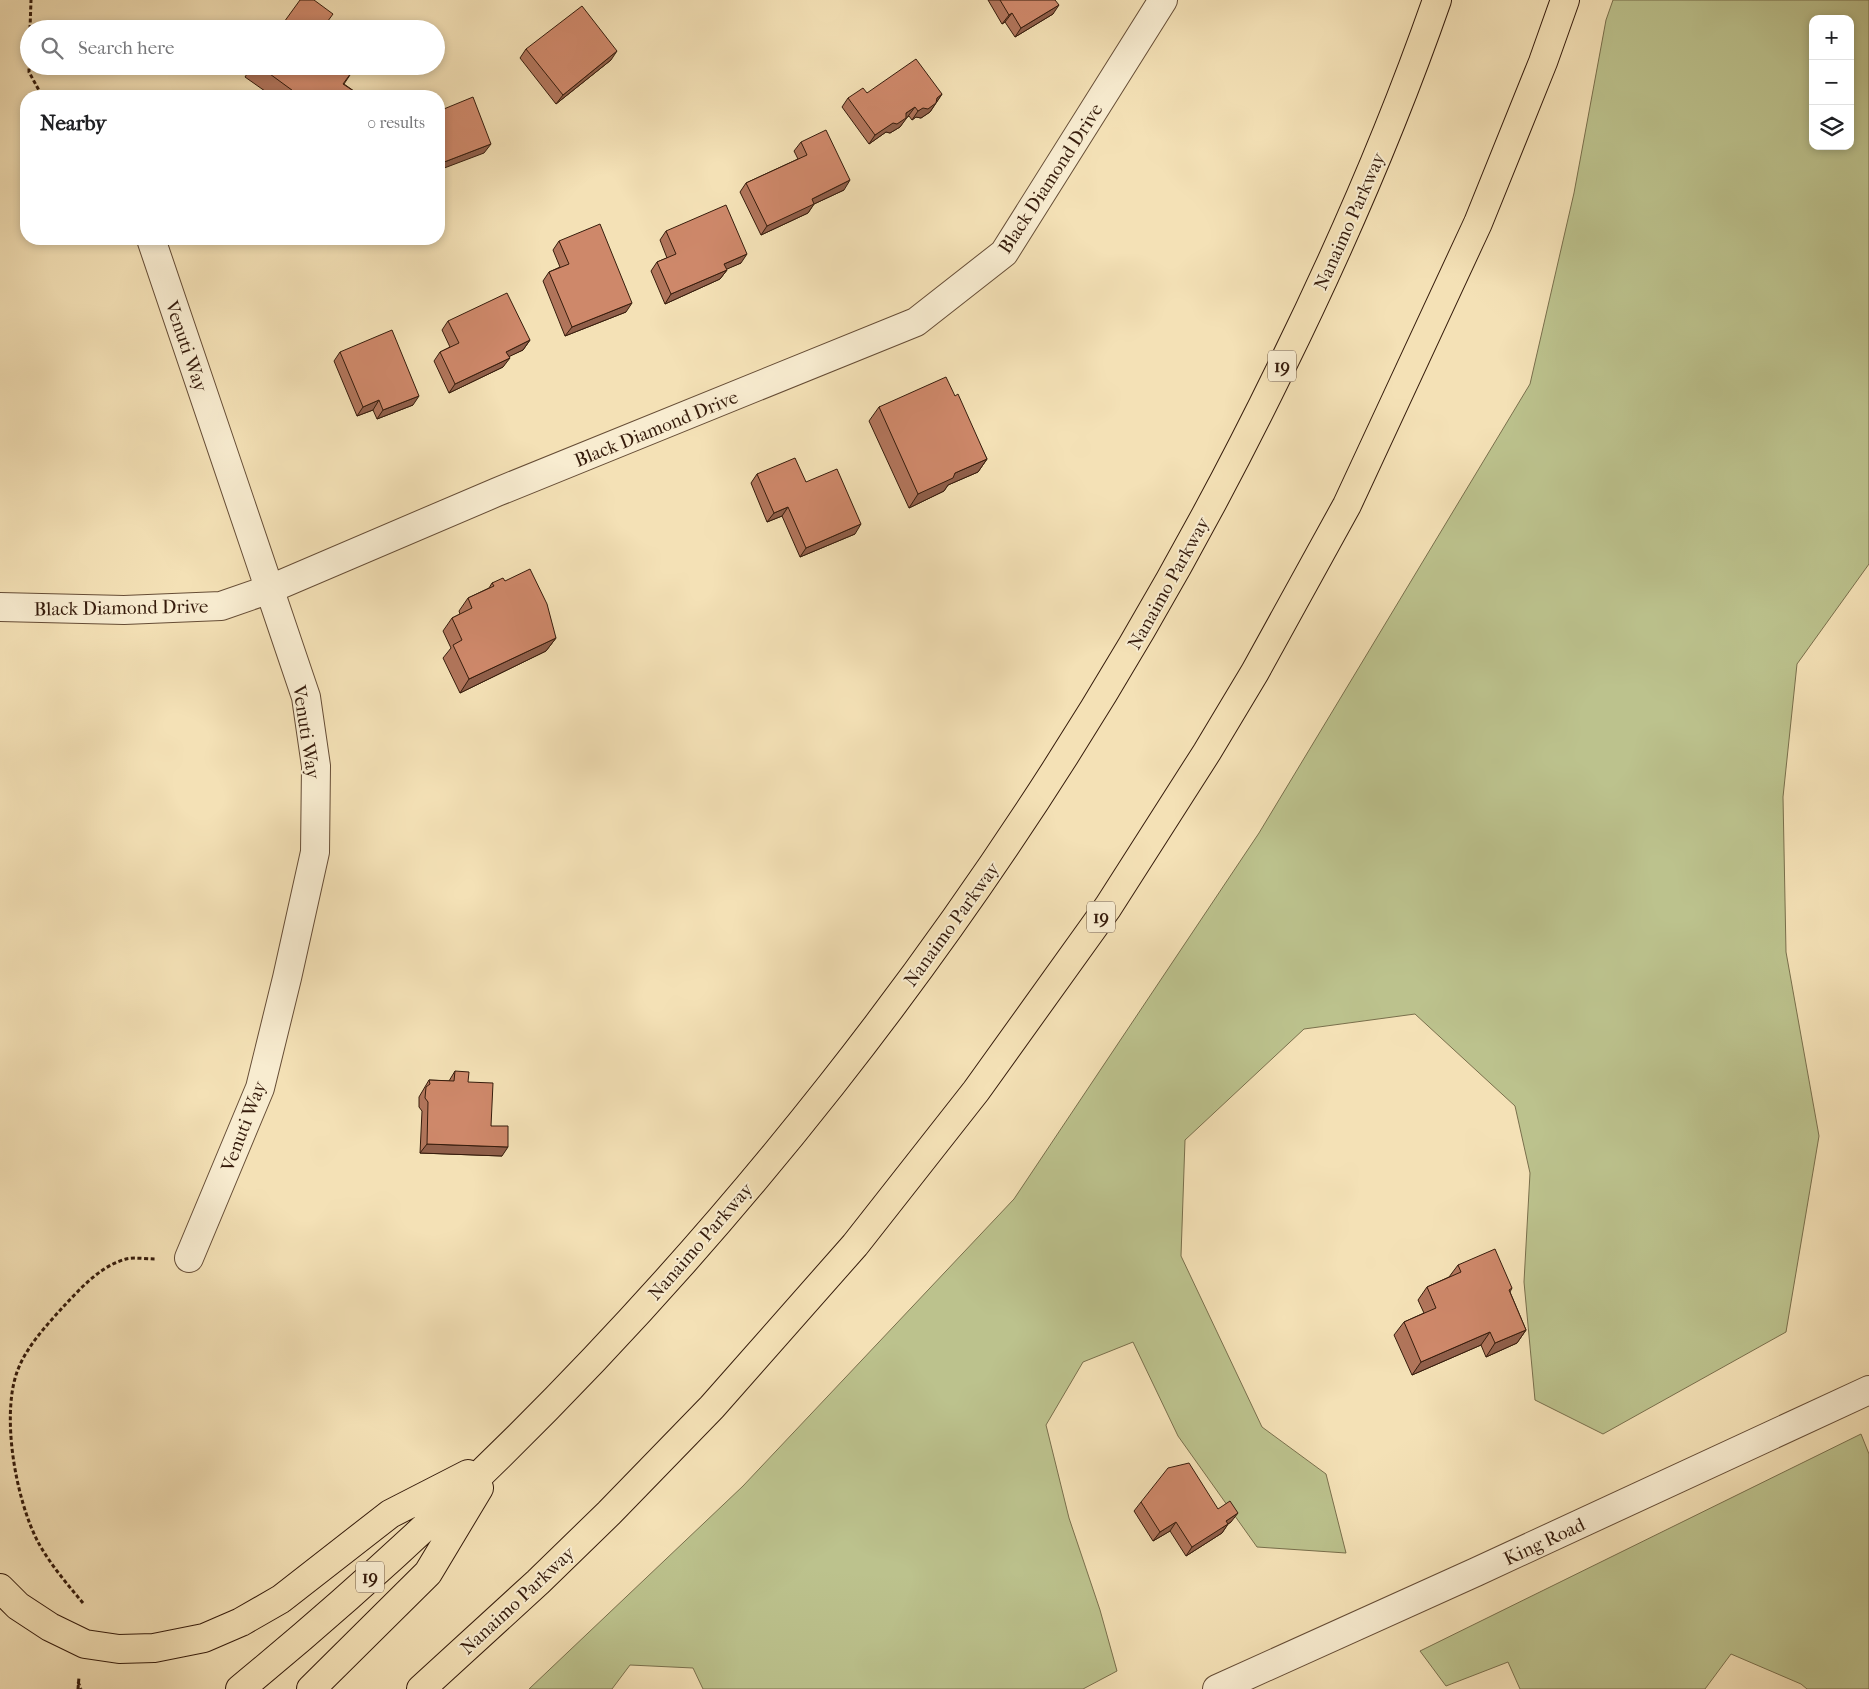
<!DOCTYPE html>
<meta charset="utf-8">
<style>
:root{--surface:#fff;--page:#f2f2f2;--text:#202124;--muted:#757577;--line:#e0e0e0}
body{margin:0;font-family:"IM FELL French Canon",serif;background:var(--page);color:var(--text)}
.controls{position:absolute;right:15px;top:15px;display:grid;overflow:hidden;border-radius:10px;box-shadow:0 2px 8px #0003}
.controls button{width:45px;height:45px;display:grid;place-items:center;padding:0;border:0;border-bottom:1px solid var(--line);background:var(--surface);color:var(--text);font:25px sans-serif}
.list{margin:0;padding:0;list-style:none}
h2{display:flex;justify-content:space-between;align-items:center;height:65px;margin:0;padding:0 20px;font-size:21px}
h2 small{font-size:16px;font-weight:400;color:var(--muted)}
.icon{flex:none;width:28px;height:28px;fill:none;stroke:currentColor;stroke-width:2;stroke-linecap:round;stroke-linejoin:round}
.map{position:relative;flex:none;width:1869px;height:1689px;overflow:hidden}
.search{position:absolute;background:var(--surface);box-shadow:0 2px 8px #0003;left:20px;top:20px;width:425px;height:55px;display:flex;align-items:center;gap:12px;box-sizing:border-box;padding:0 18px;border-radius:28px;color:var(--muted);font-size:19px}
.panel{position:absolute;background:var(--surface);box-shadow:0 2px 8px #0003;left:20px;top:90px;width:425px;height:155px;border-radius:20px}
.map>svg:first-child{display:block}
.green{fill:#bcc28d;stroke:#796f4c;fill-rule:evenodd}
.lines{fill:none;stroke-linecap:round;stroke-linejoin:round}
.minor-casing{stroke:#664d36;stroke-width:30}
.highway-casing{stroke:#361c0c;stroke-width:30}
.path{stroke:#361c0c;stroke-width:3;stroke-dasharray:4 2.5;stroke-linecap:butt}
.minor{stroke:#f8ecd0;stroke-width:28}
.highway{stroke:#f4e1b6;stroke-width:28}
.wall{fill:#b1755b;stroke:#361c0c}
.shaded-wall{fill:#905f4a;stroke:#361c0c}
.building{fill:#ce886a;stroke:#361c0c}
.labels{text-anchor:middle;stroke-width:4;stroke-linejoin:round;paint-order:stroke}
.shield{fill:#f8ecd0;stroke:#705a47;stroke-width:1}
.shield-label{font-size:18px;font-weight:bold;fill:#361c0c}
.street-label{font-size:19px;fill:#361c0c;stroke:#f8ecd0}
</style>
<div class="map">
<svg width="1869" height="1689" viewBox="0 0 1869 1689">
<rect width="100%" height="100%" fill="#f4e1b6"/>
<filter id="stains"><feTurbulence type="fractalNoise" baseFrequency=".004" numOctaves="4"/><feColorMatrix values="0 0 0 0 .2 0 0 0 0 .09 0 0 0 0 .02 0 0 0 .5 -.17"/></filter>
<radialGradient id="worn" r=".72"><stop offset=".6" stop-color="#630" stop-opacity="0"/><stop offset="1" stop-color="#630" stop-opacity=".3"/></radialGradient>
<path class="green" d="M1613 0H1869V564L1797 664 1783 797 1786 952 1819 1136 1786 1332 1603 1434 1535 1400 1524 1282 1530 1173 1515 1106 1415 1014 1304 1029 1185 1140 1181 1256 1262 1427 1326 1474 1346 1553 1257 1547 1178 1436 1133 1342 1083 1362 1046 1425 1069 1518 1100 1610 1117 1671 1083 1689H703L693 1668 630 1665 612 1689H529L743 1486 1014 1199 1259 833 1530 384 1574 193 1606 20ZM1813 19H1850V146H1813Z
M1861 1434 1869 1454V1689H1807L1801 1684 1731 1654 1705 1689H1520L1508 1662 1446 1686 1420 1651Z"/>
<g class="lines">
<defs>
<path id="minor" d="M151 239 306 697 316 766 315 852 287 978 260 1088 189 1258
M0 607 124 610 221 606 270 589 497 492 916 322 1004 253 1163 0
M1217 1689 1476 1572 1869 1390"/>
<path id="highway" d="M0 1588 18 1606 50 1627 85 1644 119 1649 154 1648 204 1638 241 1622 281 1599 390 1514 468 1474
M240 1689C676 1331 1034 876 1281 368 1340 248 1393 126 1437 0
M311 1689 428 1573 479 1488
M421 1689 538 1582 609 1513 712 1407 855 1245 976 1091 1108 907 1207 752 1255 672 1347 505 1478 223 1543 62 1565 0"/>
</defs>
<use href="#minor" class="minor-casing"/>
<use href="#highway" class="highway-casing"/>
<path class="path" d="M30 29 31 0
M29 62V72L42 96
M83 1603C67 1584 50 1564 38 1542 16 1500 1 1417 17 1372 26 1347 46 1326 63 1307 80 1289 100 1266 126 1259 135 1257 147 1259 156 1259
M78 1682 81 1689
M78 1689 79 1677"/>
<use href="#minor" class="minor"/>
<use href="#highway" class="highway"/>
</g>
<path class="wall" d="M988 0H1055L1053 14 1015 37 1005 22 1002 24Z
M526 49 611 60 556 104 520 58Z
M252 66H356L344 84 361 96H272L245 77Z
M867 93 942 94 930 112 921 118 916 117 912 120 909 116 906 118 900 127 890 133 886 132 869 144 842 107 848 98Z
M801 142 844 190 814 204 808 213 761 235 740 192 746 183 798 159 794 151Z
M666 231 741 263 726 269 727 270 720 279 665 304 651 271 657 262 667 258 660 240Z
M559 241 626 312 565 336 543 281 549 272 560 267 553 250Z
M448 321 530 340 523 350 509 356 503 367 449 393 434 361 440 352 450 347 442 330Z
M340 352 413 405 377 419 373 410 357 416 334 361Z
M955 396 987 459 978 472 948 485 944 491 909 508 869 421 879 407Z
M757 474 806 482 855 534 800 557 782 516 767 522 751 483Z
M505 581 556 638 546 651 460 693 443 658 451 648 443 631 452 618 460 614 459 611 468 598 489 588 492 583Z
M455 1071 468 1082 491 1126 502 1156 420 1153 422 1111 419 1107V1097L429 1080 449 1081Z
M1458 1265 1512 1288 1510 1292 1526 1330 1517 1343 1486 1357 1481 1345 1412 1375 1394 1335 1404 1322 1424 1313 1418 1300 1427 1287 1449 1277Z
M1141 1502 1218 1509 1231 1522 1228 1524 1222 1533 1186 1556 1170 1531 1153 1541 1134 1511Z"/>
<path class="shaded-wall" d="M1059 5 1053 14 1015 37 1021 28Z
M1012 13 1005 22 1002 24 1009 15Z
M617 51 611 60 556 104 563 95Z
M942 94 930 112 921 118 916 117 912 120 918 111Z
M915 107 900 127 890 133 886 132 869 144 875 135Z
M491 144 484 153 439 170V164Z
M850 180 844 190 814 204 808 213 761 235 767 226 812 199Z
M747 254 741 263 718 273 724 264Z
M727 270 720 279 665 304 671 294Z
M632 303 626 312 565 336 572 327Z
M530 340 523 350 500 361 506 352Z
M510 358 503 367 449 393 455 384Z
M419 396 413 405 377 419 383 410Z
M379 400 373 410 357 416 363 407Z
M987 459 978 472 948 485 944 491 909 508 918 494 955 473Z
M788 507 782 516 767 522 774 513Z
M861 524 855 534 800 557 806 548Z
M556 638 546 651 460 693 469 679Z
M427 1144 508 1147 502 1156 420 1153Z
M1526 1330 1517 1343 1486 1357 1495 1343Z
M1490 1332 1481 1345 1412 1375 1421 1362Z
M1238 1513 1231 1522 1223 1527 1228 1524 1222 1533 1186 1556 1192 1547 1226 1521Z
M1176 1522 1170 1531 1153 1541 1160 1532Z"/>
<path class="building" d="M300 0H314L333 14 322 29H279Z
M1000 0H1055L1059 5 1021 28 1012 13 1009 15Z
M582 6 617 51 563 95 526 49Z
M916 59 942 94 937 98 936 103 928 109 923 108 918 111 915 107 906 113V118L897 124 893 123 875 135 848 98 863 88 867 93Z
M259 66H356L343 84 361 96H300Z
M473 97 491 144 439 164V111Z
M826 130 850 180 812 199 814 204 767 226 746 183 807 155 801 142Z
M726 205 747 254 724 264 727 270 671 294 657 262 676 254 666 231Z
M600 224 632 303 572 327 549 272 569 264 559 241Z
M507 293 530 340 506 352 510 358 455 384 440 352 459 343 448 321Z
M392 330 419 396 383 410 379 400 363 407 340 352Z
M946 377 955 396 958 394 987 459 955 473 953 478 918 494 879 407Z
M795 458 806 482 837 469 861 524 806 548 788 507 774 513 757 474Z
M530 569 547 604 556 638 469 679 453 645 462 640 452 618 472 608 468 598 494 586 492 583 503 578 505 581Z
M455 1071 469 1072 468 1082 493 1083 491 1126H508V1147L427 1144 428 1102 425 1098 426 1087 430 1084 429 1080 454 1081Z
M1495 1249 1512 1288 1509 1290 1526 1330 1495 1343 1490 1332 1421 1362 1404 1322 1436 1308 1427 1287 1461 1272 1458 1265Z
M1189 1463 1218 1509 1230 1501 1238 1513 1226 1521 1228 1524 1192 1547 1176 1522 1160 1532 1141 1502 1168 1468Z"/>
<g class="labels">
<g class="shield">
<rect x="1268" y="350.5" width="28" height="31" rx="4"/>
<rect x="1087" y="901.5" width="28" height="31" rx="4"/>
<rect x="356" y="1561.5" width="28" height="31" rx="4"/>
</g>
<g class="shield-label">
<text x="1282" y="372">19</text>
<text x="1101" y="923">19</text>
<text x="370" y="1583">19</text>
</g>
<g class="street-label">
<text transform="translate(1050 178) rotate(-57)" y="7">Black Diamond Drive</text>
<text transform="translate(1349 221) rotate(-66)" y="7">Nanaimo Parkway</text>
<text transform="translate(187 346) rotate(71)" y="7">Venuti Way</text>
<text transform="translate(656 428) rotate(-22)" y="7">Black Diamond Drive</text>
<text transform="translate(1168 583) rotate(-61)" y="7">Nanaimo Parkway</text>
<text transform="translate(121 607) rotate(-1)" y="7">Black Diamond Drive</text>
<text transform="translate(307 732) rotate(81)" y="7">Venuti Way</text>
<text transform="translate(951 924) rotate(-54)" y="7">Nanaimo Parkway</text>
<text transform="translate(243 1126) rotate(-69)" y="7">Venuti Way</text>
<text transform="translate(700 1241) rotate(-49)" y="7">Nanaimo Parkway</text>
<text transform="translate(1544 1541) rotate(-25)" y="7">King Road</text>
<text transform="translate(517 1600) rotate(-43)" y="7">Nanaimo Parkway</text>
</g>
</g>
<rect width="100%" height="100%" filter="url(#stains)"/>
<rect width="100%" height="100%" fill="url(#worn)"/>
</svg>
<div class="controls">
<button>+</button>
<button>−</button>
<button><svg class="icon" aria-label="layers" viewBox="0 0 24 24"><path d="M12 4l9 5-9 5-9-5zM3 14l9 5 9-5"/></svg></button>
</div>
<div class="search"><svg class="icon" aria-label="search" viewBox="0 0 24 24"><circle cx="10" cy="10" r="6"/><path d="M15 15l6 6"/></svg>Search here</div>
<section class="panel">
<h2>Nearby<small>0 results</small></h2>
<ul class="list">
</ul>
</section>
</div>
